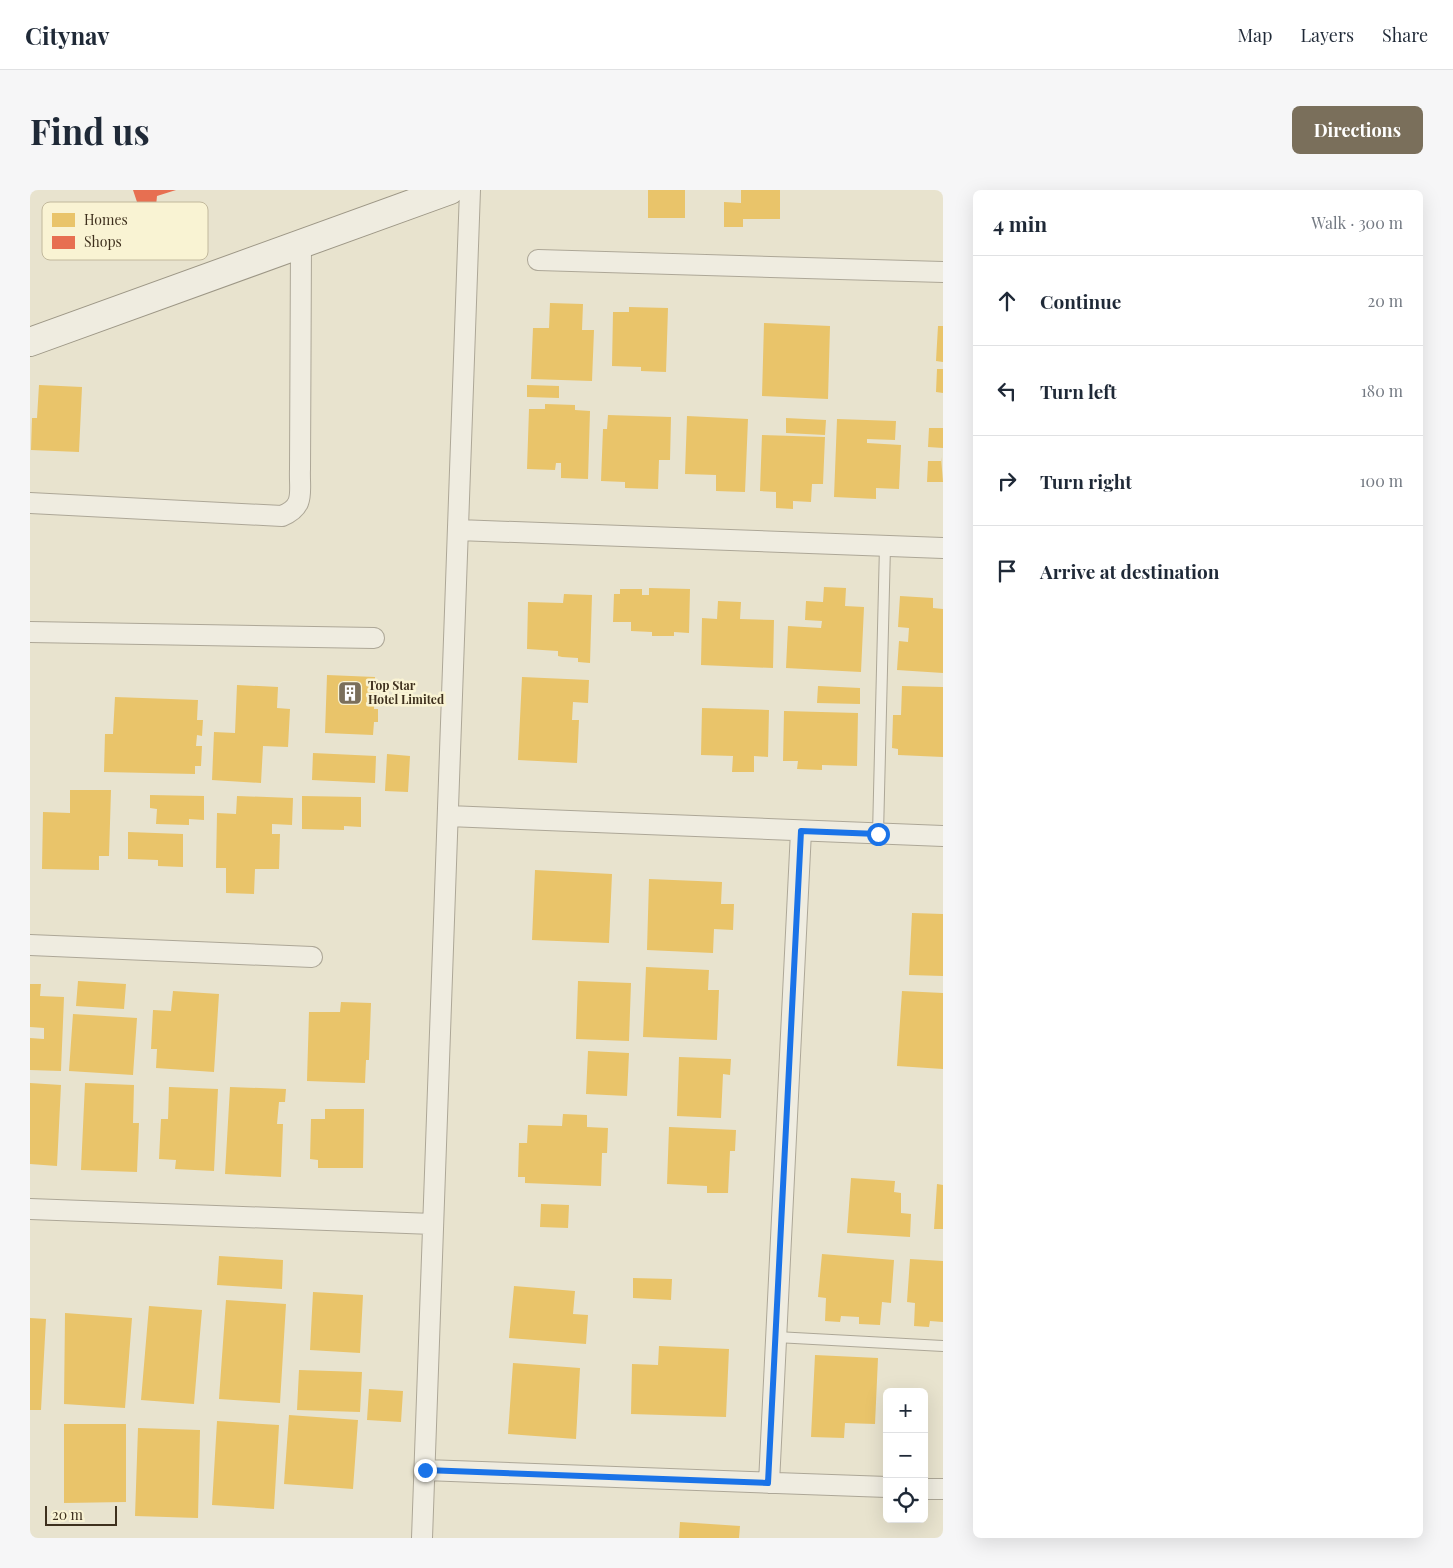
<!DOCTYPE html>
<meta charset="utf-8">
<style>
:root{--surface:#fff;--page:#f6f6f7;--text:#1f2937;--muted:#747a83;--line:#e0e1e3;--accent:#7a6f5b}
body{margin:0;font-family:"Playfair Display",serif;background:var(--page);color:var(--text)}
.controls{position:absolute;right:15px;bottom:15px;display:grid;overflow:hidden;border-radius:8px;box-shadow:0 5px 20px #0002}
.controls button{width:45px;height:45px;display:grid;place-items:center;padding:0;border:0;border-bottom:1px solid var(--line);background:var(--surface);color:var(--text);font:25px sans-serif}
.scale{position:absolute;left:15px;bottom:12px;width:72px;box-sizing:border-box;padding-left:5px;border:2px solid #3e301d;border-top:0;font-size:14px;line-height:18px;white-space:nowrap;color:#3e301d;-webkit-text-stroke:4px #f9f3d3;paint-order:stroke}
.stop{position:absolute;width:15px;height:15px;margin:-11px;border:4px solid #1a73e8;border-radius:50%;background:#fff}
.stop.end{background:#1a73e8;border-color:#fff;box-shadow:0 1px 5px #0008}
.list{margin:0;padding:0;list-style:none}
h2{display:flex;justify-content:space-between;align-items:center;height:65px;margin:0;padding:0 20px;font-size:21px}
h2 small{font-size:16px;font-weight:400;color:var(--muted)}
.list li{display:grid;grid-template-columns:32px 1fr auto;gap:15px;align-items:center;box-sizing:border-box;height:90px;padding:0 20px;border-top:1px solid var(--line)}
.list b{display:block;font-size:19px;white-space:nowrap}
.list em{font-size:16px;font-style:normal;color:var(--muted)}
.icon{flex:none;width:28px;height:28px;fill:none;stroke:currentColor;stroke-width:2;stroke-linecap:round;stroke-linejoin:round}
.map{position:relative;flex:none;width:913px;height:1348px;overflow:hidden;border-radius:8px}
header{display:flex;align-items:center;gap:30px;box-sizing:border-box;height:70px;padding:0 25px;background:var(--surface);border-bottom:1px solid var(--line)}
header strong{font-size:24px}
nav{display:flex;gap:28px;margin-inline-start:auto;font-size:18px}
.intro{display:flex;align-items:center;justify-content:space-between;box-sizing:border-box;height:120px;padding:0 30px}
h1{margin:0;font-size:35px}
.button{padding:12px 22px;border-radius:8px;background:var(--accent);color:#fff;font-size:18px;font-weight:700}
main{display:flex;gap:30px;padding:0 30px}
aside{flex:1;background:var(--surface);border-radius:8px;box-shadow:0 5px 20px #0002}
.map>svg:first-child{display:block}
.homes{fill:#e9c46a}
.shops{fill:#e76f51}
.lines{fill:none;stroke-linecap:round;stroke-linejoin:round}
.lane-casing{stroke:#ada797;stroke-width:12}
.street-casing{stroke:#ada797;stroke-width:22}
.secondary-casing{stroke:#9d9786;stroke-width:30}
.lane{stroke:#efece0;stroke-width:10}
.street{stroke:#efece0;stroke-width:20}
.secondary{stroke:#efece0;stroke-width:28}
.route{stroke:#1a73e8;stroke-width:6}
.labels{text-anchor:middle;stroke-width:5;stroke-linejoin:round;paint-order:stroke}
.poi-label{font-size:12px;font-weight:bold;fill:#3e301d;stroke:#f9f3d3;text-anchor:start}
.key{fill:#f9f3d3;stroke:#c1b89c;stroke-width:1}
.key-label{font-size:14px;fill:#3e301d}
</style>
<header>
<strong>Citynav</strong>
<nav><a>Map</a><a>Layers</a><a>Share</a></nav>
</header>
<div class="intro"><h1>Find us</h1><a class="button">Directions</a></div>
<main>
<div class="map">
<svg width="913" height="1348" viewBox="0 0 913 1348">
<rect width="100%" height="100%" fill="#e8e3ce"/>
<path class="homes" d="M618 0H655V28H618Z
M711 0H750V29H713V37H694V12L711 13Z
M520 113 553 114 552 140H564L562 191 501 189 503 138H519Z
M599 117 638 118 636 182 611 181V177L582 176 583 122H599Z
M734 133 800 136 798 209 732 206Z
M908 136H913V172L906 171Z
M907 179H913V203L906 202Z
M9 195 52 197 49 262 1 260 2 228H7Z
M497 195 529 196V208L497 207Z
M515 214 545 215V220L560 221 558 289 531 288V273H526L525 280 497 279 499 219H515Z
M578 225 641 227 640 270H629L628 299 595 298V292L571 291 573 239H577Z
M657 226 718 229 715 302 686 301V285L655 284Z
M756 228 796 230 795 245 756 243Z
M807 229 866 231 865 250 837 249V253L871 255 869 299 846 298V309L804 307Z
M899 238H913V258L898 257Z
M732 245 795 247 793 294H782L781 312 763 311V319L746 318V302L730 301Z
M911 267 913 292H897L898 271H911Z
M794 397 816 398 815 416 834 417 831 482 756 478 758 436 791 438 792 431 775 430 776 411 793 412Z
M619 398 660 399 659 443 644 442V446H622V442L601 441V432H583L584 404H590V399H612V405H619Z
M534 404 562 405 560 473 548 472V468L532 467 528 466V461L497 459 498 412 533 413Z
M870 406 903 408V418L913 419V483L867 480 869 451 878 452 879 438 868 437Z
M688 411 711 412 710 429 744 430 743 478 671 475 672 428 687 429Z
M297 485 345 487 344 519H348V532H344L343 545 295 543Z
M492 487 559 490 558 513 543 512 542 530H549L547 573 488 570Z
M207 495 248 497 247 518 260 519 258 557 233 556 231 593 182 590 184 542 205 543Z
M788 496 830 498V514L787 513Z
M872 496 913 497V567L868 565V559L862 558 863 525H871Z
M85 507 168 510 167 530H173L172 546 167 545 166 556H172L171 576H165V584L74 582 75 544H83Z
M672 518 739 520 738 567 724 566V582H702L703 566 671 565Z
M754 521 828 523 827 576 792 575V580L767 579 768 571H753Z
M283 563 346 566 345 593 282 590Z
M357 564 380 566 378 602 355 601Z
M40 600H81L79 666H69V680L12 679 13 622 40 623Z
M120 605 174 606V630L159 629V635L126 634 127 619 120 618Z
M207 606 263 608 262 635 242 634V644H250L249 679H225L224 704 196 703V678H186L187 623 206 624Z
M272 606 331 607V637L314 636V640L272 639Z
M98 642 153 644V677L128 676V670L98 669Z
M505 680 582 684 579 753 502 750Z
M619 689 692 692 691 714H704L703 740 684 739 683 763 617 760Z
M882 723 913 724V786L879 785Z
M616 777 679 780 678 800H689L687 850 613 847Z
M48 791 96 794 94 819 46 816Z
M548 791 601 793 599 851 546 849Z
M0 794H11L10 806 34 807 31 881 0 880V848L14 849V838L0 837Z
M143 801 189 804 184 882 126 878 127 859H121L123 820 141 821Z
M872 801 913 803V879L867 876Z
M311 812 341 813 339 870H336L335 893 277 891 279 822H310Z
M43 824 107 828 103 885 39 881Z
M558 861 599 863 597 906 556 904Z
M649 867 701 869 700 885 693 884 691 928 647 926Z
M0 893 31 895 27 976 0 974Z
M55 893 104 895 103 933H109L107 982 51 980Z
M139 897 188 899 184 981 145 979 146 970 129 969 131 929H138Z
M200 897 256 899 255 912H249L247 934H253L251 987 195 984Z
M295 919H334L333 978H288V970L280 969 281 929H295Z
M533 924 557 925V937L578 938 577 963H572L571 996 495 993V987H488L489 953H497L498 935 532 936Z
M639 937 706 940 705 961H700L698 1003H677V996L637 994Z
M821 988 865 991 864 1002 871 1003V1023L881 1024 880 1047 817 1043Z
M907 994 913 995V1039H904Z
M511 1014 539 1015 538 1038 510 1037Z
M792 1064 864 1070 861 1113 852 1112 850 1135 829 1134V1127L811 1126 810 1132 795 1131 796 1108 788 1107Z
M189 1066 253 1070 252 1099 187 1095Z
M880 1069 913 1071V1132L900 1131 899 1137 884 1136 885 1113 877 1112Z
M603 1088 642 1089 641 1110 603 1108Z
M484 1096 545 1101 543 1124 558 1125 556 1154 479 1148Z
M283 1102 333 1105 330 1163 280 1160Z
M196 1110 256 1114 250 1213 189 1209Z
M119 1116 172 1120 164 1214 111 1210Z
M35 1123 102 1128 95 1218 34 1214Z
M0 1128 16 1129 11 1220H0Z
M629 1156 699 1159 696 1227 601 1224 602 1174 628 1175Z
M785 1165 848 1168 845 1234 815 1233 814 1248 781 1247Z
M483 1173 550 1178 546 1249 478 1244Z
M269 1180 332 1182 330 1222 267 1220Z
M339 1199 373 1201 371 1232 337 1230Z
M259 1225 328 1230 323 1299 254 1294Z
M187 1231 249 1235 244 1319 182 1315Z
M34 1234H96V1312L34 1313Z
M108 1238 170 1240 168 1328 105 1326Z
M650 1332 710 1336 709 1348H649Z"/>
<path class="shops" d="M103 0H146L127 6 126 16 118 21 109 18Z"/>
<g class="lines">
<defs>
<path id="lane" d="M848 644 855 356
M746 1147 913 1156"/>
<path id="street" d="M508 70 913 82
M0 313 252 326C276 316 269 302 270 279L271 53
M428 340 913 358
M0 442 344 448
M418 626 913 646
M0 755 282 767
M0 1019 403 1034
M395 1280 857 1297
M739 1293 771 641
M894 1299H913
M392 1348 440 0"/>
<path id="secondary" d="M0 152 420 0"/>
</defs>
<use href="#lane" class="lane-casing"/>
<use href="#street" class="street-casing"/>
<use href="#secondary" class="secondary-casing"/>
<use href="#lane" class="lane"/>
<use href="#street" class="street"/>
<use href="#secondary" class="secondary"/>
</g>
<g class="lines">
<path class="route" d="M395 1280 738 1293 771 641 848 644"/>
</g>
<defs>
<symbol id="building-square" viewBox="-11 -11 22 22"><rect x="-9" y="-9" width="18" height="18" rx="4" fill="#7a6f5b" stroke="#f9f3d3"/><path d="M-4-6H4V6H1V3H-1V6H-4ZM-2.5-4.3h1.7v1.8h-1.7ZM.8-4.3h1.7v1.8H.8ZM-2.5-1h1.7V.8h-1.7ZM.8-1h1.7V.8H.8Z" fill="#fff"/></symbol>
</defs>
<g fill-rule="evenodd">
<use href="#building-square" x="306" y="489" width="28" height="28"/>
</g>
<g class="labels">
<g class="poi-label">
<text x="338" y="500">Top Star<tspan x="338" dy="14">Hotel Limited</tspan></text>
</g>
</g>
<rect x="12" y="12" width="166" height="58" rx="8" class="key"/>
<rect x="22" y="23" width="23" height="14" fill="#e9c46a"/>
<rect x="22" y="46" width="23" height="13" fill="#e76f51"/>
<g class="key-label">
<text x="54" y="35">Homes</text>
<text x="54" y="57">Shops</text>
</g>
</svg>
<div class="controls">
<button>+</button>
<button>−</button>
<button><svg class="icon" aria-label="locate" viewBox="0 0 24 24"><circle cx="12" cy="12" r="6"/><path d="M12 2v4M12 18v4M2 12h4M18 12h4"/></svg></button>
</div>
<div class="scale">20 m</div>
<div class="stop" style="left:848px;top:644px"></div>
<div class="stop end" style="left:395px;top:1280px"></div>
</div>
<aside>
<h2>4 min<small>Walk · 300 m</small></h2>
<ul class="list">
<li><svg class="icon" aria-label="ahead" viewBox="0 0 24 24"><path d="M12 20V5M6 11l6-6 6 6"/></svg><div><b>Continue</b></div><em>20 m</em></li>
<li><svg class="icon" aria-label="left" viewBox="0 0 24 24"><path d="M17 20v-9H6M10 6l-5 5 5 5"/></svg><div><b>Turn left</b></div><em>180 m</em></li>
<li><svg class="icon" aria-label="right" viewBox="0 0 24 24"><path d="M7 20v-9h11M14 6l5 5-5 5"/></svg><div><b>Turn right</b></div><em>100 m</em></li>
<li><svg class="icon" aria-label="arrive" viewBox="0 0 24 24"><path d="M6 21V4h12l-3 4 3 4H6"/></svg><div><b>Arrive at destination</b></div></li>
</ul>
</aside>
</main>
